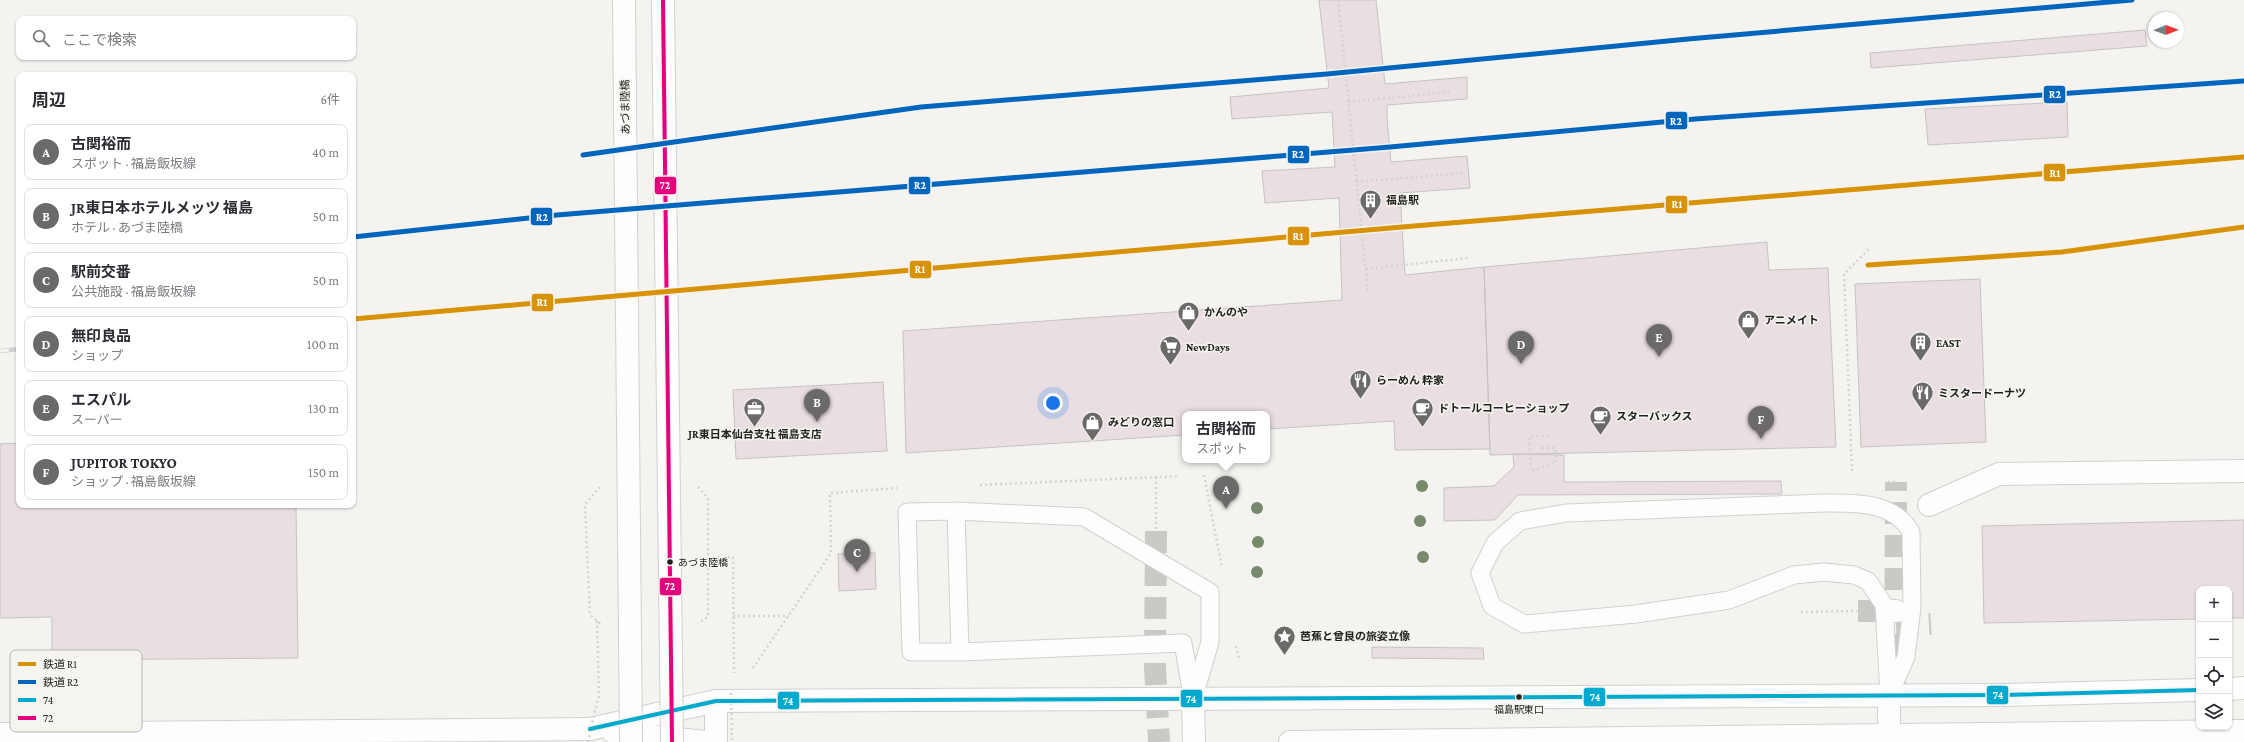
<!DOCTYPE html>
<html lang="ja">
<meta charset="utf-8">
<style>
:root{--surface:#fff;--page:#f2f2f3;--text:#2b2b33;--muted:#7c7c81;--line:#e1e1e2;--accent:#6b6a68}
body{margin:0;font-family:"Crimson Pro","Noto Sans JP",serif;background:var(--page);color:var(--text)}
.controls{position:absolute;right:12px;bottom:12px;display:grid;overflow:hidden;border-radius:8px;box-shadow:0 1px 3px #0004}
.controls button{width:36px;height:36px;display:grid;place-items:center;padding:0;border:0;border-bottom:1px solid var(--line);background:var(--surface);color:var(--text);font:20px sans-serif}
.compass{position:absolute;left:2148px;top:12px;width:36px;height:36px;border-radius:50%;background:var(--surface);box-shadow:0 1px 3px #0004;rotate:89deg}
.you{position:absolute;left:1053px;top:403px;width:14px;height:14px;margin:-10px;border:3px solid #fff;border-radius:50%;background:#1a73e8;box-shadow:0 0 0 6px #1a73e833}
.badge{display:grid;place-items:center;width:26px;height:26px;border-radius:50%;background:var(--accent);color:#fff;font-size:13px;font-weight:700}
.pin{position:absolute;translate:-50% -33px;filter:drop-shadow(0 1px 2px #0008)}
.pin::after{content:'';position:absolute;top:21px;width:14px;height:12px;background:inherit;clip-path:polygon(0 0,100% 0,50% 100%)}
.popup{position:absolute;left:1182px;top:411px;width:88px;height:52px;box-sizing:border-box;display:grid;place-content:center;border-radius:8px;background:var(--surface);filter:drop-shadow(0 1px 3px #0005);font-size:13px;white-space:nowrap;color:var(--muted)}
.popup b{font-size:15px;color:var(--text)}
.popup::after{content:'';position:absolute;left:50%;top:100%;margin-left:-8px;border:8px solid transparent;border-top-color:var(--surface)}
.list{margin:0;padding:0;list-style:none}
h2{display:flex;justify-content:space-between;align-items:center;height:52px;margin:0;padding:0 16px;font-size:17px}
h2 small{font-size:13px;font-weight:400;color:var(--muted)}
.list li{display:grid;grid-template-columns:26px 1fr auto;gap:12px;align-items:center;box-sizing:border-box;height:56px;margin:0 8px 8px;padding:0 8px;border:1px solid var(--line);border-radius:8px}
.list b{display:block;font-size:15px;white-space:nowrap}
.list p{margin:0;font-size:13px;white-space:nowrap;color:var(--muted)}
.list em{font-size:13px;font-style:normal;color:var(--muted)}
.icon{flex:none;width:22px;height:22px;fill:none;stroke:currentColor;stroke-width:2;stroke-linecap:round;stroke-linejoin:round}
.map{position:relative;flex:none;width:2244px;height:742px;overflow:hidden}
.search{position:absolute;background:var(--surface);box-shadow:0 1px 3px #0004;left:16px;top:16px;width:340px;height:44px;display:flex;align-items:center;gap:10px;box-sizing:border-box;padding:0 14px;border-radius:8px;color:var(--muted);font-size:15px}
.panel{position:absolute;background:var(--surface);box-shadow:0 1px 3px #0004;left:16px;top:72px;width:340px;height:436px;border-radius:8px}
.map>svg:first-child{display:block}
.building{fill:#e9dee2;stroke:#c5c3c2}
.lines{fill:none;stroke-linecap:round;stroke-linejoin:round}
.street-tunnel{stroke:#cbc9c6;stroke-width:22;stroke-dasharray:22 11;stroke-linecap:butt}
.lane-casing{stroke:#d1d0cd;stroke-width:19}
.street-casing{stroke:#d1d0cd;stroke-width:24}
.secondary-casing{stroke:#d1d0cd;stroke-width:24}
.primary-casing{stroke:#d1d0cd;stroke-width:24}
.path{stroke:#d3d3d2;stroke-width:2.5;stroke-dasharray:2 3;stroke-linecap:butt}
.lane{stroke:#fefdfd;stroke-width:17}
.street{stroke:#fefdfd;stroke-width:22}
.secondary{stroke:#fefdfd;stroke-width:22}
.primary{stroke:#fefdfd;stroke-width:22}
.rail-casing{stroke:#d0d0d0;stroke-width:4.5}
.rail{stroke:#f6f4ef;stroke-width:3;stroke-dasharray:9;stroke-linecap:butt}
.primary-bridge-casing{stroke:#d1d0cd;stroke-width:24;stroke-linecap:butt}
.path-bridge{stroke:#d3d3d2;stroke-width:2.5;stroke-dasharray:2 3;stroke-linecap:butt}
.primary-bridge{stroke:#fefdfd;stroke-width:22}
.bus-1-casing{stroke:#f6f4ef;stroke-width:7}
.bus-2-casing{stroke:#f6f4ef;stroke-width:7}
.bus-1{stroke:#00a9ce;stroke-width:4}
.bus-2{stroke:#e5007d;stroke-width:4}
.rail-1-casing{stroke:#f6f4ef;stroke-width:8}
.rail-2-casing{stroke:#f6f4ef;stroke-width:8}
.rail-1{stroke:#d79205;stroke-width:5}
.rail-2{stroke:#0065bd;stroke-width:5}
.tree{fill:#788a6c}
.bus-dot{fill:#21211f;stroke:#f6f4ef;stroke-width:1.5}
.labels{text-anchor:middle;stroke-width:3;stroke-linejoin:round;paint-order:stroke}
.bus-label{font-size:10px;fill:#21211f;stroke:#f6f4ef;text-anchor:start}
.street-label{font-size:11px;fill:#21211f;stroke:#f6f4ef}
.poi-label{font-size:11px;font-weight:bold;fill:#21211f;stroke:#f6f4ef;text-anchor:start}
.key{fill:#f6f4ef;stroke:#b6b5b1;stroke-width:1}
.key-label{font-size:11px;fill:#21211f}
.line-badge{stroke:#f6f4ef;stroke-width:1.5}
.badge-label{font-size:11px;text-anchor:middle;font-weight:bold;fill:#fff}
</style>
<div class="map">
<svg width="2244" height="742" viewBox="0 0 2244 742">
<rect width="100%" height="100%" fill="#f5f3f0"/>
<path class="building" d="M1319 0H1376L1385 84 1467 77V99L1387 105V118L1391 162 1467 156 1470 188 1400 193 1405 275 1484 267 1490 449 1395 450 1394 421 1267 429V414H1185V435L906 453 903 331 1342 300 1339 198 1265 203 1262 171 1335 167 1332 112 1232 119 1230 97 1329 88Z
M2145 30 2147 46 1871 68 1870 53Z
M2067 102 2068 137 1928 145 1925 109Z
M1767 242 1769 270 1828 268 1836 447 1490 455 1484 267Z
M1980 279 1986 442 1861 447 1855 284Z
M883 382 887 451 736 459 733 390Z
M19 443V505H296L298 658 52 660V617L0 618V444Z
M1513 454 1564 455V482L1781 481 1782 494 1518 495 1495 520 1444 521V488L1494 486 1514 467Z
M2244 520V618H2229V589H2199V619L1984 623 1982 526Z
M875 553 876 589 839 591 838 554Z
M1372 647 1483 648 1484 659 1372 658Z"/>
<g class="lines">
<path class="street-tunnel" d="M1156 531 1155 667 1159 742
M1858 611H1894
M1896 626 1931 624
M1895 689 1896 482"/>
<defs>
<path id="lane" d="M1824 503C1855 503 1893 501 1911 532L1912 607 1906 657 1889 695 1884 605 1868 581 1854 575 1824 572 1794 575 1729 600 1636 614 1524 624 1492 606 1480 573 1495 543 1520 521 1566 513Z
M956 511 1084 517 1210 592V642L1193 700 1183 643 960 652H911L907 512Z
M956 511 960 652"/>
<path id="street" d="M1929 505 1999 474 2244 471
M1894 611H1896"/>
<path id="secondary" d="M1889 695V742
M1193 700 1194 742
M0 734 590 729"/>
<path id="primary" d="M2229 689 2244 688
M590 729 716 701 2003 695 2199 690
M613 732 705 742
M716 742V701
M1290 742 2244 731"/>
</defs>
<use href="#lane" class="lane-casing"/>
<use href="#street" class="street-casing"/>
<use href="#secondary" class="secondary-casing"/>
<use href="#primary" class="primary-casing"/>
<path class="path" d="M1348 102 1449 92
M1356 182 1463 173
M1366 269 1468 258
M1542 448H1555L1556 462 1531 471 1529 437 1550 435
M1852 471 1844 274 1869 249
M1204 475 1222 568
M1156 477V531
M1888 482H1896
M980 485 1180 476
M708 558 733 557 734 673
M1801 612 1857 611
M733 616H789
M597 621 599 698
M1236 646 1239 659
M753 668 831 553 830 493 897 488"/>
<use href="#lane" class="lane"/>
<use href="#street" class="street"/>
<use href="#secondary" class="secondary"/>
<use href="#primary" class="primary"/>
<defs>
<path id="rail" d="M1383 68 1688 39
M583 155 921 107 1327 74
M1402 227 2244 157
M353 319 1341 232
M0 351 19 349"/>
</defs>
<use href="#rail" class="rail-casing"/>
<use href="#rail" class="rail"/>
<defs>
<path id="primary-bridge" d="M624 0 631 742
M663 0 672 742"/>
</defs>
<use href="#primary-bridge" class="primary-bridge-casing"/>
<path class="path-bridge" d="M1338 0 1368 293
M600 487 585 504 590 615 602 625
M698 487 708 498V617L698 623
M731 693 732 742
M588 742 598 698"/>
<use href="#primary-bridge" class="primary-bridge"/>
<defs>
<path id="bus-1" d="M590 729 716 701 2003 695 2199 690"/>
<path id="bus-2" d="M663 0 672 742"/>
</defs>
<use href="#bus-1" class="bus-1-casing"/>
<use href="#bus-2" class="bus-2-casing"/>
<use href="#bus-1" class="bus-1"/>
<use href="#bus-2" class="bus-2"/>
<defs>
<path id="rail-1" d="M1868 265 2062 252 2244 227
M353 319 1402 227 2244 157"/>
<path id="rail-2" d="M583 155 921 107 1327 74 1688 39 2132 0
M353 237 557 215 1390 147 1695 119 2244 81"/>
</defs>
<use href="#rail-1" class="rail-1-casing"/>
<use href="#rail-2" class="rail-2-casing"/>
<use href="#rail-1" class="rail-1"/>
<use href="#rail-2" class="rail-2"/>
</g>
<g class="tree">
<circle cx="1422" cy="486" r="6"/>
<circle cx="1257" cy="508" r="6"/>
<circle cx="1420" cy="521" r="6"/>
<circle cx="1258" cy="542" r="6"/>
<circle cx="1423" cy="557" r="6"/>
<circle cx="1257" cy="572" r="6"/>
</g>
<defs>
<symbol id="building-pin" viewBox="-11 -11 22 30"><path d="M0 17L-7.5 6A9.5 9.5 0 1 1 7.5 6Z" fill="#6b6a68" stroke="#f6f4ef"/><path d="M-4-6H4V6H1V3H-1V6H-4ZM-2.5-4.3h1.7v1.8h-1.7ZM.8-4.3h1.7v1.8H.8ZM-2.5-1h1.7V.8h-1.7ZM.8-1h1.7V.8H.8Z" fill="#fff"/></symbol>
<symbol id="shop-pin" viewBox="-11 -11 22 30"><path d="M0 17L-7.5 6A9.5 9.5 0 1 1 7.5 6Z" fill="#6b6a68" stroke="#f6f4ef"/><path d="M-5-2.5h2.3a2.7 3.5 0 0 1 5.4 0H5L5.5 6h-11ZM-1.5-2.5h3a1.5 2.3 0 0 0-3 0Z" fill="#fff"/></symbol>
<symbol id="supermarket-pin" viewBox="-11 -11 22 30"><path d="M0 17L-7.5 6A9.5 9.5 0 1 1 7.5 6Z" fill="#6b6a68" stroke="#f6f4ef"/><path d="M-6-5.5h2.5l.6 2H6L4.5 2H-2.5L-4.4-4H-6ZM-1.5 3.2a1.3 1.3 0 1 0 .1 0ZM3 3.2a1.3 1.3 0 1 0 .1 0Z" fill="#fff"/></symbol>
<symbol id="restaurant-pin" viewBox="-11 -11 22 30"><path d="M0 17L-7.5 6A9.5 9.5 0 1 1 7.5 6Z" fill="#6b6a68" stroke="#f6f4ef"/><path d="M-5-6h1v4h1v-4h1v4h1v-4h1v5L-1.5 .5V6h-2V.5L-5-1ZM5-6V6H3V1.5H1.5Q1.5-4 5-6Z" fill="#fff"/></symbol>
<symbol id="office-pin" viewBox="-11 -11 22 30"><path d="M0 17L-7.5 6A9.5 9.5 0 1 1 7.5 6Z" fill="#6b6a68" stroke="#f6f4ef"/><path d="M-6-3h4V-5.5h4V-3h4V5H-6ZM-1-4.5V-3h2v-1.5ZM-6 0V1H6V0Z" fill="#fff"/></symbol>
<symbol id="cafe-pin" viewBox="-11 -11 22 30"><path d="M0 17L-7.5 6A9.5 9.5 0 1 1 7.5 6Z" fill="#6b6a68" stroke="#f6f4ef"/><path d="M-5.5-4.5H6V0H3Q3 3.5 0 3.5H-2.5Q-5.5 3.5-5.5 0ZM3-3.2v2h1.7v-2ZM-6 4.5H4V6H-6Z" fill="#fff"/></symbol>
<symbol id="sight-pin" viewBox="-11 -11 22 30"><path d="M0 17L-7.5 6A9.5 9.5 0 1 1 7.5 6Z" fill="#6b6a68" stroke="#f6f4ef"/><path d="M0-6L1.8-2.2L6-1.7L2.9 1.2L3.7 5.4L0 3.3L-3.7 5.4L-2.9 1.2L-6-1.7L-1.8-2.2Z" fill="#fff"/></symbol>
</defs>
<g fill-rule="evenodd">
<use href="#building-pin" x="1358" y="188" width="25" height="34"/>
<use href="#shop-pin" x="1176" y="300" width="25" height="34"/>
<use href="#shop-pin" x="1736" y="308" width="25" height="34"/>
<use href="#building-pin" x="1908" y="330" width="25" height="34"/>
<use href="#supermarket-pin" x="1158" y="334" width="25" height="34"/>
<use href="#restaurant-pin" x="1348" y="368" width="25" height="34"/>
<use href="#restaurant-pin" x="1910" y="380" width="25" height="34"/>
<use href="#office-pin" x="742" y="396" width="25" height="34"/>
<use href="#cafe-pin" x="1410" y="396" width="25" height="34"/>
<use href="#cafe-pin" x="1588" y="404" width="25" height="34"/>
<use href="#shop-pin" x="1080" y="410" width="25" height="34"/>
<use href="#sight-pin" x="1272" y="624" width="25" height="34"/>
</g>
<g class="bus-dot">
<circle cx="670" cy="562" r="3.5"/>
<circle cx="1519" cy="697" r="3.5"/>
</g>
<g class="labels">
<g class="bus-label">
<text x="678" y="566">あづま陸橋</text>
<text x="1519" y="713" text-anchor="middle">福島駅東口</text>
</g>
<g class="street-label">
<text transform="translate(625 107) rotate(-91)" y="4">あづま陸橋</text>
</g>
<g class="poi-label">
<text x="1386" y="204">福島駅</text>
<text x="1204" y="316">かんのや</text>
<text x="1764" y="324">アニメイト</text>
<text x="1936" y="347">EAST</text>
<text x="1186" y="351">NewDays</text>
<text x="1376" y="384">らーめん 粋家</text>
<text x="1938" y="397">ミスタードーナツ</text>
<text x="1438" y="412">ドトールコーヒーショップ</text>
<text x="1616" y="420">スターバックス</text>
<text x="1108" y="426">みどりの窓口</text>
<text x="755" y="438" text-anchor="middle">JR東日本仙台支社 福島支店</text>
<text x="1300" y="640">芭蕉と曾良の旅姿立像</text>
</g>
</g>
<rect x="10" y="650" width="132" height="82" rx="6" class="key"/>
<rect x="18" y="662" width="18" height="4" fill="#d79205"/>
<rect x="18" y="680" width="18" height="4" fill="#0065bd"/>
<rect x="18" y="698" width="18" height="4" fill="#00a9ce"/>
<rect x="18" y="716" width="18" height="4" fill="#e5007d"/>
<g class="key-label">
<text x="43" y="668">鉄道 R1</text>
<text x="43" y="686">鉄道 R2</text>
<text x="43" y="704">74</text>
<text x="43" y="722">72</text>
</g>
<g class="line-badge">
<rect x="2043" y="85" width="23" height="19" rx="4" fill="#0065bd"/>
<rect x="1665" y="111" width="23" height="19" rx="4" fill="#0065bd"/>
<rect x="1287" y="145" width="23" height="19" rx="4" fill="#0065bd"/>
<rect x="2043" y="163" width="23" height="19" rx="4" fill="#d79205"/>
<rect x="908" y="176" width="23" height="19" rx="4" fill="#0065bd"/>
<rect x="654" y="176" width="23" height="19" rx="4" fill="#e5007d"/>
<rect x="1665" y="195" width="23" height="19" rx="4" fill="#d79205"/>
<rect x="530" y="207" width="23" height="19" rx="4" fill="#0065bd"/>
<rect x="1287" y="226" width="23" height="20" rx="4" fill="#d79205"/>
<rect x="909" y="260" width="23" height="19" rx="4" fill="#d79205"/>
<rect x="531" y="293" width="23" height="19" rx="4" fill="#d79205"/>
<rect x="659" y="577" width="23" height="19" rx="4" fill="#e5007d"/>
<rect x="1986" y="685" width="23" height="20" rx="4" fill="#00a9ce"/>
<rect x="1583" y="687" width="23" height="20" rx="4" fill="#00a9ce"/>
<rect x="1180" y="689" width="23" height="19" rx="4" fill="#00a9ce"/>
<rect x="777" y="691" width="23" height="19" rx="4" fill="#00a9ce"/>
</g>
<g class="badge-label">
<text x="2055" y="98">R2</text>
<text x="1676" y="125">R2</text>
<text x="1298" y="158">R2</text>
<text x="2055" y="177">R1</text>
<text x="920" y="189">R2</text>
<text x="665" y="189">72</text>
<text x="1677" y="208">R1</text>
<text x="542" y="221">R2</text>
<text x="1298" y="240">R1</text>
<text x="920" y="273">R1</text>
<text x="542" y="306">R1</text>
<text x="670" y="590">72</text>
<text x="1998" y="699">74</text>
<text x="1595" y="701">74</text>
<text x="1191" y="703">74</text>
<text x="788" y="705">74</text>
</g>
</svg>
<div class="controls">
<button>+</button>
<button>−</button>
<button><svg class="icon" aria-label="locate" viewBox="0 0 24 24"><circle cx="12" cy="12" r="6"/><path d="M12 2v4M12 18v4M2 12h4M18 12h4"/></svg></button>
<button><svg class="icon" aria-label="layers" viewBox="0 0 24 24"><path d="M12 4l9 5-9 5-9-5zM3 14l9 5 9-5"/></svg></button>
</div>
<svg class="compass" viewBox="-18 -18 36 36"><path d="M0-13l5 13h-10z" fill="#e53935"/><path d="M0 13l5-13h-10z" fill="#7c7c81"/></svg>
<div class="you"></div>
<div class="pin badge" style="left:1226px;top:509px">A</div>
<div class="popup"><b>古関裕而</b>スポット</div>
<div class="pin badge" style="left:817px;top:422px">B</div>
<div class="pin badge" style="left:857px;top:572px">C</div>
<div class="pin badge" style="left:1521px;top:364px">D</div>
<div class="pin badge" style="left:1659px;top:357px">E</div>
<div class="pin badge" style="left:1761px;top:439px">F</div>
<div class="search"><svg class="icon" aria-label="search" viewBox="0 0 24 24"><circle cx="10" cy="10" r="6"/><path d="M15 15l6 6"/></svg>ここで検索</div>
<section class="panel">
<h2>周辺<small>6件</small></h2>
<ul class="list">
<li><span class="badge">A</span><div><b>古関裕而</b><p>スポット · 福島飯坂線</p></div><em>40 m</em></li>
<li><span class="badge">B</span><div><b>JR東日本ホテルメッツ 福島</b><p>ホテル · あづま陸橋</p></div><em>50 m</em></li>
<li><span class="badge">C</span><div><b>駅前交番</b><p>公共施設 · 福島飯坂線</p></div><em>50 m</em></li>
<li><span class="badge">D</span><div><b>無印良品</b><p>ショップ</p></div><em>100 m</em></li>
<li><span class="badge">E</span><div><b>エスパル</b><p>スーパー</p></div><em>130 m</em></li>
<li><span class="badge">F</span><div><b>JUPITOR TOKYO</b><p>ショップ · 福島飯坂線</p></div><em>150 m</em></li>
</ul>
</section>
</div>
